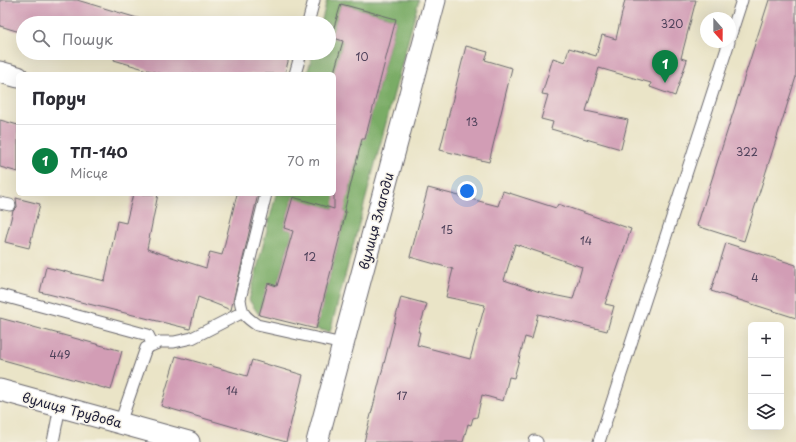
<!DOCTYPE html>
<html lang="uk">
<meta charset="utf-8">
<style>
:root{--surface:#fff;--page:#f2f2f3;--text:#2b2b33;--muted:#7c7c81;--line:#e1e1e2;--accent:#0b8043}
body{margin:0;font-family:"Playpen Sans",sans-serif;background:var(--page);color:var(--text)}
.controls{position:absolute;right:12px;bottom:12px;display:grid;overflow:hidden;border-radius:6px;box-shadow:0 4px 16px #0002}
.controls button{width:36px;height:36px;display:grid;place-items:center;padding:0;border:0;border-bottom:1px solid var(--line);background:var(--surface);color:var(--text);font:20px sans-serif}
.compass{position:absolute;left:700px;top:12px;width:36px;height:36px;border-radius:50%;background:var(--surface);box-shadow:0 4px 16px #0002;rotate:159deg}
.you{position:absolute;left:467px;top:191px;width:14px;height:14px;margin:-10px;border:3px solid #fff;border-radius:50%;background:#1a73e8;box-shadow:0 0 0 6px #1a73e833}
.badge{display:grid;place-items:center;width:26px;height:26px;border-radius:50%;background:var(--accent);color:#fff;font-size:13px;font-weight:700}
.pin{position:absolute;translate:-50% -33px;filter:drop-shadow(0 1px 2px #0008)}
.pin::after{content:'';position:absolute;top:21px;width:14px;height:12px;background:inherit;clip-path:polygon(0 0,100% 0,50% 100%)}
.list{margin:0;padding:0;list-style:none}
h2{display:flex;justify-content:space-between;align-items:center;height:52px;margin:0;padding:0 16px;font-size:17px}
h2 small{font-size:13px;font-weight:400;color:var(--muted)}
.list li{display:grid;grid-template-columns:26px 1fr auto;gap:12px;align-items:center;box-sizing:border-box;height:72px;padding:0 16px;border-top:1px solid var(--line)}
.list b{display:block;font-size:15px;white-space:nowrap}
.list p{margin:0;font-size:13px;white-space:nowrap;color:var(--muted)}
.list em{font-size:13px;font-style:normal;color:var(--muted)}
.icon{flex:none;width:22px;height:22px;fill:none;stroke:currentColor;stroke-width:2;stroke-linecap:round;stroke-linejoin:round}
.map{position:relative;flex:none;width:796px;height:442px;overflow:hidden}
.search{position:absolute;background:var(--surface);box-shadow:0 4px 16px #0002;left:16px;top:16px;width:320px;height:44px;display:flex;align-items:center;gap:10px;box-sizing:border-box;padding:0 14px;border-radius:22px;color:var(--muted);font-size:15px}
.panel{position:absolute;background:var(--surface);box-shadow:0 4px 16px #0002;left:16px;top:72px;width:320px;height:124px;border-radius:6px}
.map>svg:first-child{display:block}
.forest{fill:#7aac66;stroke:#4e6750}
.building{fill:#d29db5;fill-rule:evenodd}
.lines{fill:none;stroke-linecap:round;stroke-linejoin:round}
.service-casing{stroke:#68666c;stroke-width:13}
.minor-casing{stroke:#68666c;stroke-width:23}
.service{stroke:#fff;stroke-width:11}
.minor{stroke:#fff;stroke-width:21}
.labels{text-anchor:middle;stroke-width:3;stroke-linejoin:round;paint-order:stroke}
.number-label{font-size:11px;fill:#4e415a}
.street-label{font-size:13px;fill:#22223b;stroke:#f7f3e8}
</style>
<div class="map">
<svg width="796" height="442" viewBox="0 0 796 442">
<rect width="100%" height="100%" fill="#f7f3e8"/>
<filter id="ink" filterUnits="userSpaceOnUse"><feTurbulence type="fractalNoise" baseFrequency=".025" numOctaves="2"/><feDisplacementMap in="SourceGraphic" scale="8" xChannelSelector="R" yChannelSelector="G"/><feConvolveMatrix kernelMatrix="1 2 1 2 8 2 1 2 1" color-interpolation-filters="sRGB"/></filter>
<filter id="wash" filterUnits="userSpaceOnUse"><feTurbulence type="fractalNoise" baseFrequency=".012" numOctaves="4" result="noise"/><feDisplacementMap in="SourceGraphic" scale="16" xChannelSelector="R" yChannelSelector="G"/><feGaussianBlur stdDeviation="0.9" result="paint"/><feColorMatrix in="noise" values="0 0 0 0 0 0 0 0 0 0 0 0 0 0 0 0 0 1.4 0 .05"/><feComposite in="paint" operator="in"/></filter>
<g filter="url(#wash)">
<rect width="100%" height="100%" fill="#eae4c7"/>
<path class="forest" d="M327 0H419L330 332 316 329 346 212 293 198 284 228 293 231 277 286 268 284 259 315 249 300 276 194 349 193 356 164 334 159V131L365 139 396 19 341 4 331 37 343 41 334 74H307L313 53H329V23H321Z"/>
<g id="blocks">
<path class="building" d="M0 0H77L154 23H23V33L0 26Z
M625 0H696L681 58 687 60 675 96 650 87 651 83 599 68 586 111 628 120 621 149 551 129 553 122 541 119 548 95 542 94 553 58 565 62 569 48 596 56 602 35 616 39Z
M769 0H796V77L744 241 697 226Z
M341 4 396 19 365 139H362L344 212H346L316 329 259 315 268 283 277 286 293 231 284 228 293 197 334 209V72L343 41 331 37Z
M466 46 488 52 485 60 512 68 489 162 440 150Z
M116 53H290L285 74H161L114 60Z
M0 120 18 125V172L0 167Z
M428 188 498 206 503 191 556 208 558 204 631 229 605 304 614 306 607 331 538 314 532 339 525 337 514 378 509 377 503 401 482 395 477 417 473 418 471 425 468 424 463 442H364L401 297 427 304 418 332H420L417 345 470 359 485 305 446 297 453 269 410 257ZM515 244 582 267 573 299 543 293 504 280Z
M133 194H158L147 249 206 268 210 252 222 255 237 194H258L231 310 198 297 190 329 40 292 46 267 105 281 117 221 126 223Z
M16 198 40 204 29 248 5 242 13 211 17 207Z
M726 243 796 265V318L711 291Z
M0 318 122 351 111 390 0 359Z
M176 356 247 376 252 360 303 375 286 442 161 406Z"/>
</g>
</g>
<g filter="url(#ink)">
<use href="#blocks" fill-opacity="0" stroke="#68666c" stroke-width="1"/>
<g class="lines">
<defs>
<path id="service" d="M308 23 314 0
M730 37 742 0
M295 74 301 53
M266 194 240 299C242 314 244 316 257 325L343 344
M0 203 10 205
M0 295 148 335 153 345
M120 423 146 348 160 342H174L192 338 243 312
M535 441 537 442
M53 442 60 406
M599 442 729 42"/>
<path id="minor" d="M0 72 18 77
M0 390 189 442
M317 442 435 0"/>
</defs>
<use href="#service" class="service-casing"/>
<use href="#minor" class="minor-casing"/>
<use href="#service" class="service"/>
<use href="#minor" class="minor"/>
</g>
</g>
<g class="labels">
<g class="number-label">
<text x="672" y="28">320</text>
<text x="362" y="61">10</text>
<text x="472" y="126">13</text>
<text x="747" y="156">322</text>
<text x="447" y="234">15</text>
<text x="586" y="245">14</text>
<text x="310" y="261">12</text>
<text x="755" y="282">4</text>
<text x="60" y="359">449</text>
<text x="232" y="395">14</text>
<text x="402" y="400">17</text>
</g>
<g class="street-label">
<text transform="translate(376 221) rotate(-75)" y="5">вулиця Злагоди</text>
<text transform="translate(72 410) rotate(15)" y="5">вулиця Трудова</text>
</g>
</g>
</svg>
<div class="controls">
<button>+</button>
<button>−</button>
<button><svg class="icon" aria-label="layers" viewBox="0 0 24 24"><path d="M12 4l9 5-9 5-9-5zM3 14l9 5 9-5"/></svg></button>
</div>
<svg class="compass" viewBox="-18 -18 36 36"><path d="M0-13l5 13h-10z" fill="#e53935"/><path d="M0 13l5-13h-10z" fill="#7c7c81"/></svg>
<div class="you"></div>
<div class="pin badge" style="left:665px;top:83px">1</div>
<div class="search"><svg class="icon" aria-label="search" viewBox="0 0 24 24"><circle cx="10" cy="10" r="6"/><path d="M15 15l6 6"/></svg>Пошук</div>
<section class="panel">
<h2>Поруч<small></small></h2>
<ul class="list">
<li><span class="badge">1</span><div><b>ТП-140</b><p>Місце</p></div><em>70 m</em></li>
</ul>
</section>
</div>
